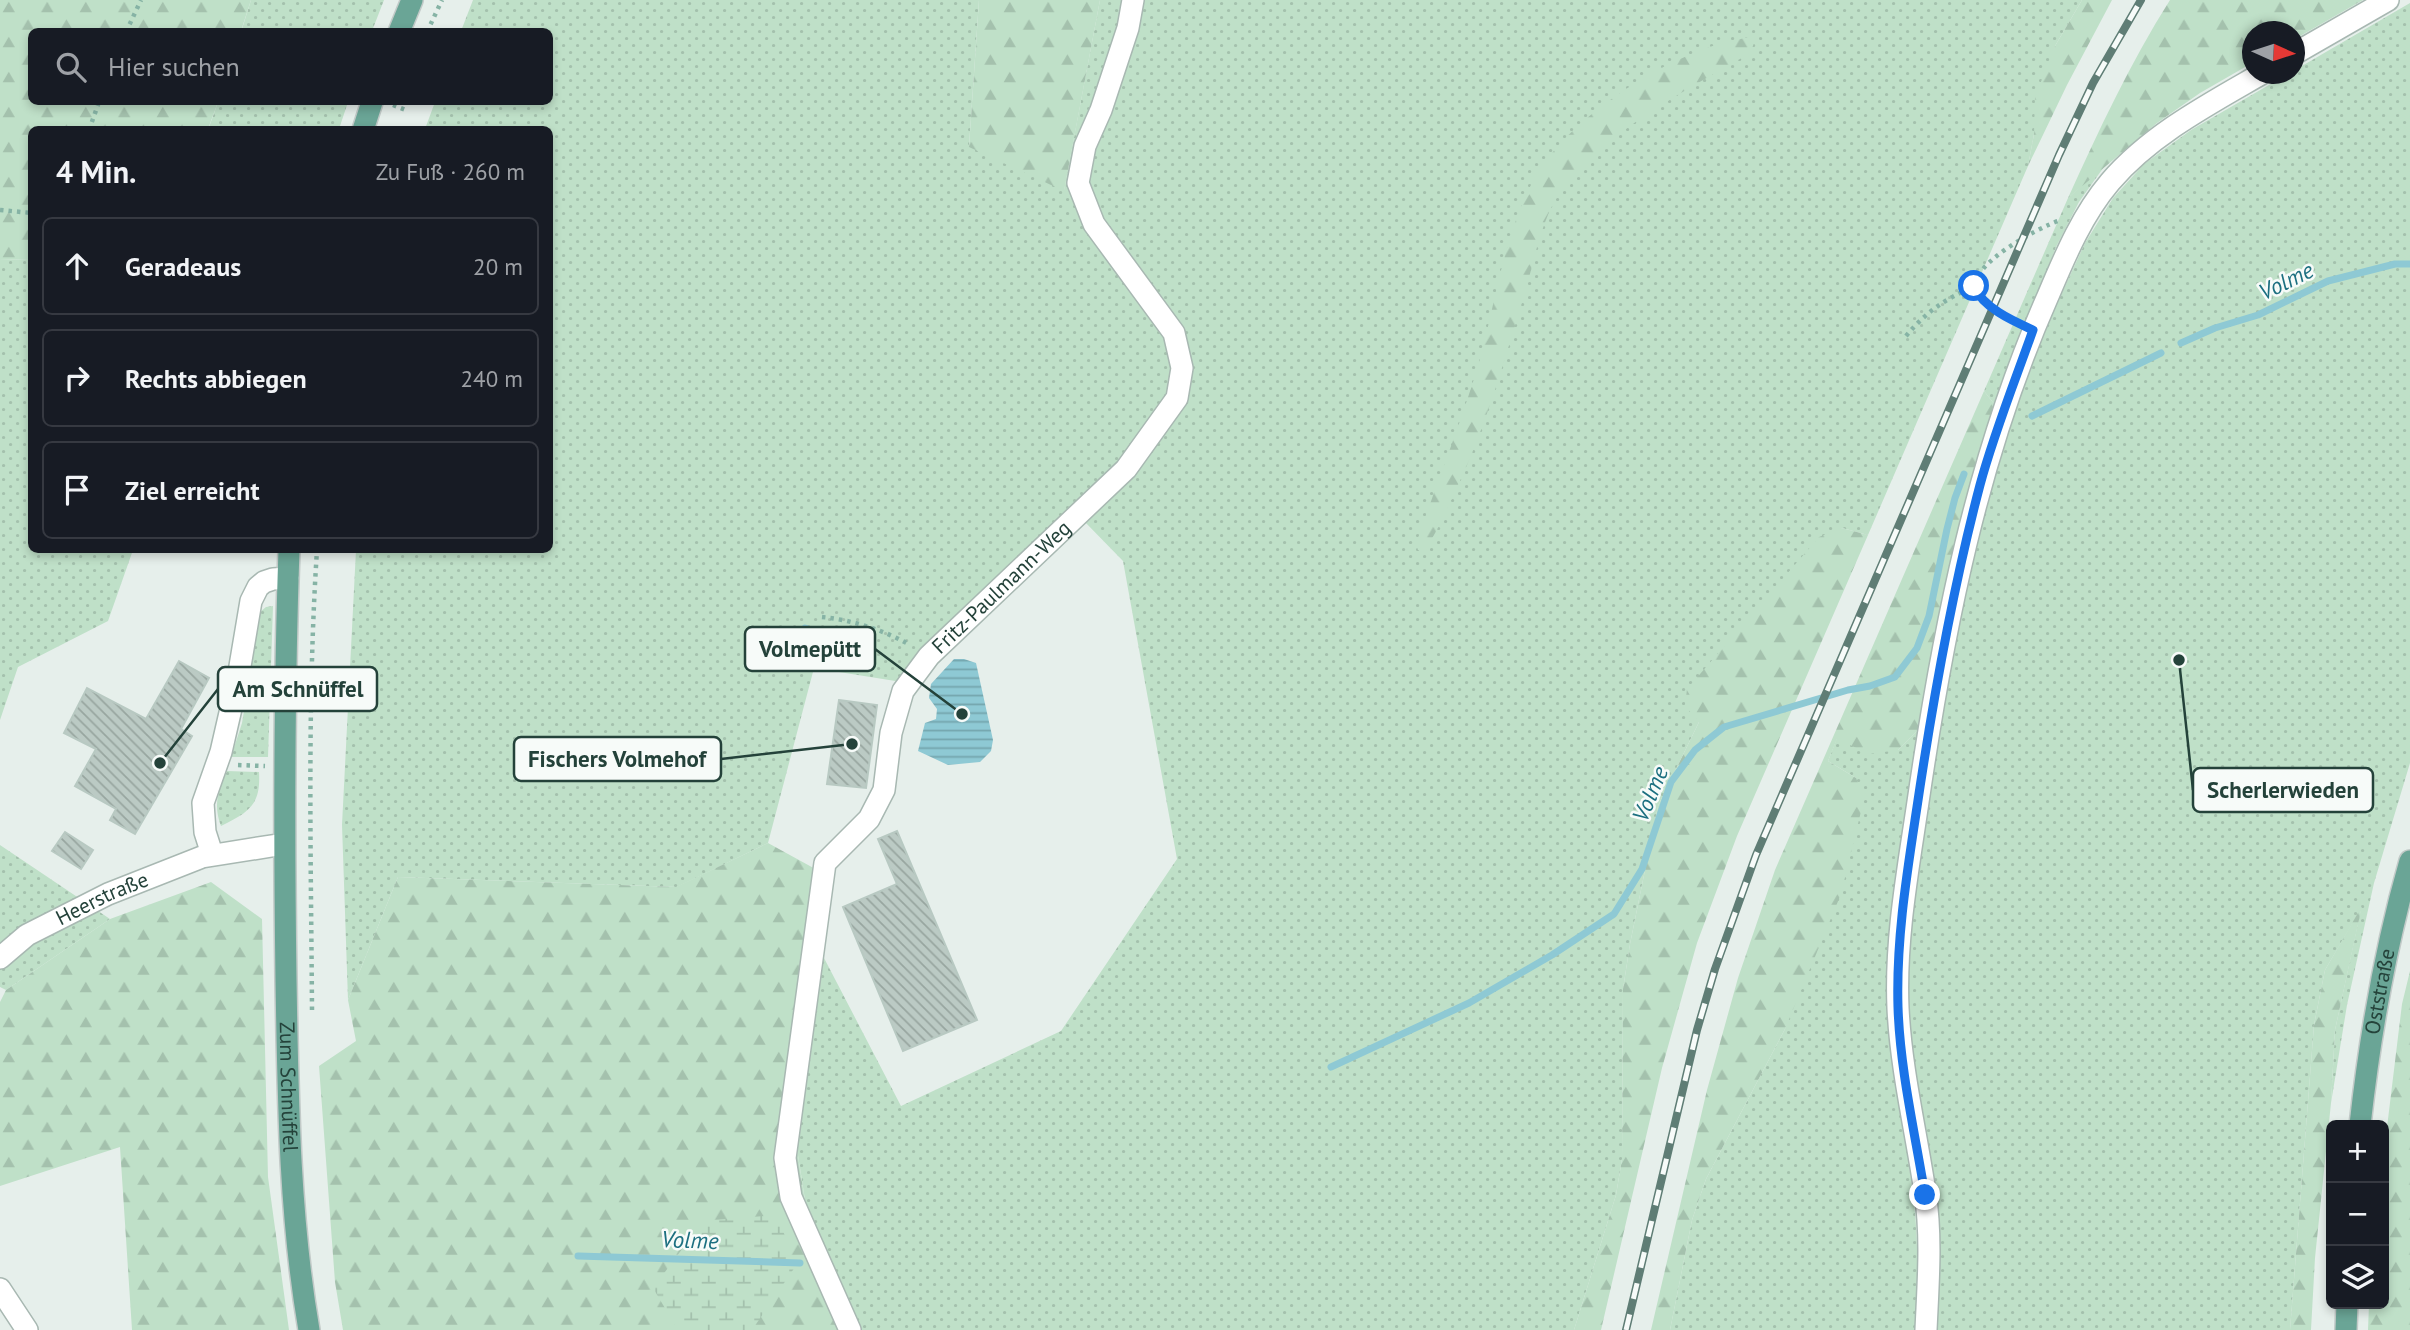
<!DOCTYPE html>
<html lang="de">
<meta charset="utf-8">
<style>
:root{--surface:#171b24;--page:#20242c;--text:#f1f3f6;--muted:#9ea1a6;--line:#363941}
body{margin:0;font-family:"PT Sans",sans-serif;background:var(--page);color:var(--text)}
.controls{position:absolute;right:21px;bottom:21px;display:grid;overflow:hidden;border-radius:10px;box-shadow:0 4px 10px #0003}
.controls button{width:63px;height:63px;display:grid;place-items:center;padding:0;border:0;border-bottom:2px solid var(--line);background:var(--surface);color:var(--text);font:35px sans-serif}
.compass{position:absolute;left:2242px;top:21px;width:63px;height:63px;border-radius:50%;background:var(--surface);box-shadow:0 4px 10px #0003;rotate:93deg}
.stop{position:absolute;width:21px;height:21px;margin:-16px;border:5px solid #1a73e8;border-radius:50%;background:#fff}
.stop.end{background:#1a73e8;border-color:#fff;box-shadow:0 2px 7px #0008}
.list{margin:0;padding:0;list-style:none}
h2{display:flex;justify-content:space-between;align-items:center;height:91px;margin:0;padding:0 28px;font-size:30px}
h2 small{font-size:23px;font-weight:400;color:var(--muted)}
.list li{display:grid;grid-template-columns:46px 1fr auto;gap:21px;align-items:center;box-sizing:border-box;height:98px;margin:0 14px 14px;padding:0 14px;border:2px solid var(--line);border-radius:10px}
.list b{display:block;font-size:26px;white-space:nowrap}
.list em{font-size:23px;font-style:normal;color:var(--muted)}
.icon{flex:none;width:38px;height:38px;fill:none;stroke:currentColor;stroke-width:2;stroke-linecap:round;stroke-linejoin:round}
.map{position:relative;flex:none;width:2410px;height:1330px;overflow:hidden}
.search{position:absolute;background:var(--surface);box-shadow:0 4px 10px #0003;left:28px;top:28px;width:525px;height:77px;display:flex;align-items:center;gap:18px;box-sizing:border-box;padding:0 24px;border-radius:10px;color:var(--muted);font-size:26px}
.panel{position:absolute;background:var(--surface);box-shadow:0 4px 10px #0003;left:28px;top:126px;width:525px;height:427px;border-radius:10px}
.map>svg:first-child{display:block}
.grass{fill:url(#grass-dots)}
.forest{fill:url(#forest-firs)}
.wetland{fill:url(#wetland-marsh)}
.water{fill:url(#water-rules)}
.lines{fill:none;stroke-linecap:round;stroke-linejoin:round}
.stream{stroke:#8ec9d4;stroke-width:7}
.building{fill:url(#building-back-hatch);stroke:#b8c9c2;stroke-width:2}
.minor-casing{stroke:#a8b8b2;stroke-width:24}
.major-casing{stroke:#c2cac8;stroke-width:24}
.path{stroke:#86b3a5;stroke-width:4.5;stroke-dasharray:3.5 5;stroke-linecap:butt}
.minor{stroke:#fff;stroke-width:21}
.major{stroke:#6aa596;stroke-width:21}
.rail-casing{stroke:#5f7d75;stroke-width:8}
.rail{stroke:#f7fbf9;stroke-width:5;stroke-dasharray:16;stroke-linecap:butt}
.route{stroke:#1a73e8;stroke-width:9}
.labels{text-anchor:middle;stroke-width:5;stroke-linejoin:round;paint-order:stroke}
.street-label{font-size:21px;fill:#24423a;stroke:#f7fbf9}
.water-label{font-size:23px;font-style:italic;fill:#1c6f80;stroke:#f7fbf9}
.leader{fill:none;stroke:#24423a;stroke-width:2.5}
.callout-dot{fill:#24423a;stroke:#f7fbf9;stroke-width:2.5}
.callout{fill:#f7fbf9;stroke:#24423a;stroke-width:2.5}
.callout-label{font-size:23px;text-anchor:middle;font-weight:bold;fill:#24423a}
</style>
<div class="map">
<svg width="2410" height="1330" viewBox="0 0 2410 1330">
<defs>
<pattern id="grass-dots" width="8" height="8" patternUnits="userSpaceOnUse" patternTransform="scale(1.75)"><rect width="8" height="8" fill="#bfe0c8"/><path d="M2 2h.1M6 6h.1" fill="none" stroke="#a4c1ad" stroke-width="1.8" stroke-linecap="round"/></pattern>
<pattern id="forest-firs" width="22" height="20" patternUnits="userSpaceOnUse" patternTransform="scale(1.75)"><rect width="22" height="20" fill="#bfe0c8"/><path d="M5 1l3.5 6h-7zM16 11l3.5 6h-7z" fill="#a4c1ad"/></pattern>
<pattern id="wetland-marsh" width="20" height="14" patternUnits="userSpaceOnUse" patternTransform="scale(1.75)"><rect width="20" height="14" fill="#bfe0c8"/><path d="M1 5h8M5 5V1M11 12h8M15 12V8" fill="none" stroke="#a4c1ad"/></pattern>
<pattern id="water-rules" width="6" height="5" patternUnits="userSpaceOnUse" patternTransform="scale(1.75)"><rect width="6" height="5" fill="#8ec9d4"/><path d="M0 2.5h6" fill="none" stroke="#74a5ad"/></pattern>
<pattern id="building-back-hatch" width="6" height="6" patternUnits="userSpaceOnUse" patternTransform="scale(1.75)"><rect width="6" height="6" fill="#bbcac4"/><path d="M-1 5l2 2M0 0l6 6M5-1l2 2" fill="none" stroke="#98a6a0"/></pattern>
</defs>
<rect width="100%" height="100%" fill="#e6efeb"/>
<path class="grass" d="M251 0H384L372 31 241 32Z
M473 0H979L969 146 1064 190 1100 0H2082L2055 46 2034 134 2028 166 1868 535 1842 528 1699 722 1658 806 1630 944 1623 989 1622 1159 1616 1195 1574 1330H855L822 1252 805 1200 790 1104 811 933 901 1106 1061 1031 1177 859 1123 561 1084 521 914 684 814 668 768 843 677 887 398 877 348 1000 342 825 356 550H550V130L425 129 435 102H550V32L461 31Z
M2410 3V763L2374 883 2347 1005 2331 1103 2335 1030 2361 909 2325 970 2314 1025 2290 1330H1936L1940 1254 1936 1194 1910 1050 1907 975 1914 902 1939 731 1973 544 2012 413 2055 308 2085 243 2113 198 2144 164 2191 130 2288 74H2294L2295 70Z
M218 102H348L339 129 208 130Z
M2106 164 2079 202 2056 247 1995 405 1984 391 2068 198Z
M0 259 31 260 32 550H133L108 621 18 667 0 720Z
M273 606 268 757H231L242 723 260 612 266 607Z
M1918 730C1906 815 1888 901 1888 988 1888 1061 1906 1131 1914 1203 1919 1245 1917 1288 1915 1330H1670L1692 1220 1706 1179 1785 1029 1856 778 1828 761 1837 738 1898 750Z
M227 771 259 772C261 805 249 812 221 826 213 805 218 791 227 771Z
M0 845 110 919 6 990 0 987Z"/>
<path class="forest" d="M0 0H251L241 31 32 32V102H218L208 129 32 130 31 260 0 259Z
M979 0H1100L1064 191 969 147Z
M2082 0H2112L2067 85 2028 166 2034 134 2035 97 2055 46Z
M2170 0H2363L2295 39 2294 32H2252V63L2200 93 2157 123 2068 198C2099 130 2130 63 2170 0Z
M1748 37 1754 43 1750 53C1686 91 1602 132 1559 194 1542 219 1534 260 1526 289 1505 358 1486 428 1454 494 1445 513 1437 533 1424 550H1418L1416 544C1437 482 1462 421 1480 359 1496 300 1504 235 1533 181 1565 123 1645 70 1707 48 1720 43 1734 41 1748 37Z
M1984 391 1995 405 1967 497 1941 611 1918 730 1898 750 1869 754 1837 739 1828 761 1856 778 1864 799 1841 894 1785 1029 1706 1179 1692 1220 1670 1330H1651L1707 1090 1738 978 1775 870Z
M1842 528 1868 535 1737 836 1697 943 1662 1068 1601 1330H1574L1616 1195 1622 1159 1623 989 1630 944 1658 806 1699 722 1685 706 1687 689 1819 537Z
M768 843 819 871 790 1104 817 1279 839 1330H343L335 1282 319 1066 356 1041 348 1000 398 877 676 887Z
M211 882 262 919 268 1177 289 1330H132L120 1147 0 1186V1002L6 990 110 919Z
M2362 906 2335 1030 2331 1103 2315 1258 2311 1330H2290L2314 1025 2325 970Z
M2410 971V1330H2368L2369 1304H2384V1152L2402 1004Z"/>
<path class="wetland" d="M778 1215 795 1267 752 1330H678L653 1288 703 1221Z"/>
<path class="water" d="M954 659H964L976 663 993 740 991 751 980 762 948 765 918 751 925 723 936 719 937 709 929 698 931 684Z"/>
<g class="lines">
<path class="stream" d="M2181 343 2215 328 2258 315 2328 281 2395 264H2410
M2032 416 2161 353
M805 628 825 635
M1331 1067 1469 1003 1552 955 1614 914 1642 869 1671 782 1695 750 1724 727 1848 690 1870 686 1895 677 1917 648 1929 616 1947 529 1955 498 1964 474
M578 1256 800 1263"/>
</g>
<path class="building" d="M179 661 209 678 181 729 192 736 135 834 110 820 116 809 75 786 96 749 64 733 87 688 146 719Z
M839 700 877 705 866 788 827 784Z
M897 831 977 1020 903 1051 843 907 897 884 878 839Z
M65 832 93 850 81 869 52 851Z"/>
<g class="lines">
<defs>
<g id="minor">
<path d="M2294 54 2388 0"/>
<path d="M212 854 205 832 203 803 221 752 238 678 251 601 258 587 264 582 273 579 288 578"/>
<path id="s1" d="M0 958 27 935 108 894 202 857 284 844"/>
<path d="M0 1289 27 1330"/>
<path id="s2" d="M850 1330 791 1197 785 1158 825 863 869 819 884 790 891 733 903 691 929 656 1126 469 1177 398 1182 368 1174 333 1094 224 1078 183 1085 146 1101 110 1128 28 1133 0"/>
<path d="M1926 1330C1928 1284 1932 1238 1925 1192 1916 1131 1901 1070 1898 1008 1895 939 1908 870 1918 802 1943 630 1977 456 2048 296 2065 256 2082 215 2110 182 2150 135 2209 104 2261 74"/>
</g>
<g id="major">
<path d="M399 32 412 0"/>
<path d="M363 130 372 102"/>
<path id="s3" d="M289 550C284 693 284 836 286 980 288 1097 289 1215 309 1330"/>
<path id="s4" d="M2360 1125C2370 1035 2385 948 2410 861"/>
<path d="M2346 1330 2347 1304"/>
</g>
</defs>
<use href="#minor" class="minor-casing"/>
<use href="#major" class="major-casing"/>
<path class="path" d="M126 32 141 0
M427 32 442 0
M393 105 408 111
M89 130 99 102
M0 210 32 213
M2016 323C2006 318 1976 298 1975 288 1972 263 2038 228 2058 221
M1906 336C1927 311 1944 300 1974 286
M822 617C852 620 884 630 910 645
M238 765 265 766
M312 1010C311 857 307 703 317 550"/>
<use href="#minor" class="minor"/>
<use href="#major" class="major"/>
<defs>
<path id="rail" d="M1626 1330 1697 1030 1715 969 1756 855 2059 155 2093 83 2141 0"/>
</defs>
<use href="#rail" class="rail-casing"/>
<use href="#rail" class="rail"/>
</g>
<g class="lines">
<path class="route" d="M1925 1195C1915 1133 1900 1070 1898 1007 1896 939 1907 873 1917 807 1933 699 1952 591 1980 485 1994 433 2015 381 2033 330 2013 321 1983 308 1974 286"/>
</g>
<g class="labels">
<g class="street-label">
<text dy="7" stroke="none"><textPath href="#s2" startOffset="822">Fritz-Paulmann-Weg</textPath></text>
<text dy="7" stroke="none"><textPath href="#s1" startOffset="119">Heerstraße</textPath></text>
<text dy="7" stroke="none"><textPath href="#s4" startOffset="135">Oststraße</textPath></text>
<text dy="7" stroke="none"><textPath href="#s3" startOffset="537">Zum Schnüffel</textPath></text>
</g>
<g class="water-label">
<text transform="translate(2286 281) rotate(-26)" y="8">Volme</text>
<text transform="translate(1650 794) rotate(-67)" y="8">Volme</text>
<text transform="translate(690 1240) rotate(2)" y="8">Volme</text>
</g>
</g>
<path class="leader" d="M962 714L875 649M160 763L218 689M852 744L721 759M2179 660L2193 790"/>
<g class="callout-dot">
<circle cx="962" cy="714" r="7"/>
<circle cx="160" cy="763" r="7"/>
<circle cx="852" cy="744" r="7"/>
<circle cx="2179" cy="660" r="7"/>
</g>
<g class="callout">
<rect x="745" y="627" width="130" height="44" rx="7"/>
<rect x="218" y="667" width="159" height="44" rx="7"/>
<rect x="514" y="737" width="207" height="44" rx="7"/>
<rect x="2193" y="768" width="180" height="44" rx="7"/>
</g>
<g class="callout-label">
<text x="810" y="657">Volmepütt</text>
<text x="298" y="697">Am Schnüffel</text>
<text x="617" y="767">Fischers Volmehof</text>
<text x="2283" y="798">Scherlerwieden</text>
</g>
</svg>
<div class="controls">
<button>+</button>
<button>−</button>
<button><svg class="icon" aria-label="layers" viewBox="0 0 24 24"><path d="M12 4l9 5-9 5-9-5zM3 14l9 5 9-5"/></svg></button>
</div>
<svg class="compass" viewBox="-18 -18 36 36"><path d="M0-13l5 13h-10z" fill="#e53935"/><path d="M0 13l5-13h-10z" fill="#9ea1a6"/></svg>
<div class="stop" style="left:1974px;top:286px"></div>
<div class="stop end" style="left:1925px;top:1195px"></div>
<div class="search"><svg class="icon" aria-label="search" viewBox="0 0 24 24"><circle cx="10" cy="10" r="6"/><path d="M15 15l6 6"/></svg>Hier suchen</div>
<section class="panel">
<h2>4 Min.<small>Zu Fuß · 260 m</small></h2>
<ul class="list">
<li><svg class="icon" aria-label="ahead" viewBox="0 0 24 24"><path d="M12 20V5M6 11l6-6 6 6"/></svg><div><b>Geradeaus</b></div><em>20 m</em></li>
<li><svg class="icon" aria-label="right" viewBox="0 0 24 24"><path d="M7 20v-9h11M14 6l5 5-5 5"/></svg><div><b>Rechts abbiegen</b></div><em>240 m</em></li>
<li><svg class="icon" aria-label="arrive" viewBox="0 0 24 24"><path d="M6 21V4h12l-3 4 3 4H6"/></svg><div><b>Ziel erreicht</b></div></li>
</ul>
</section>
</div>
